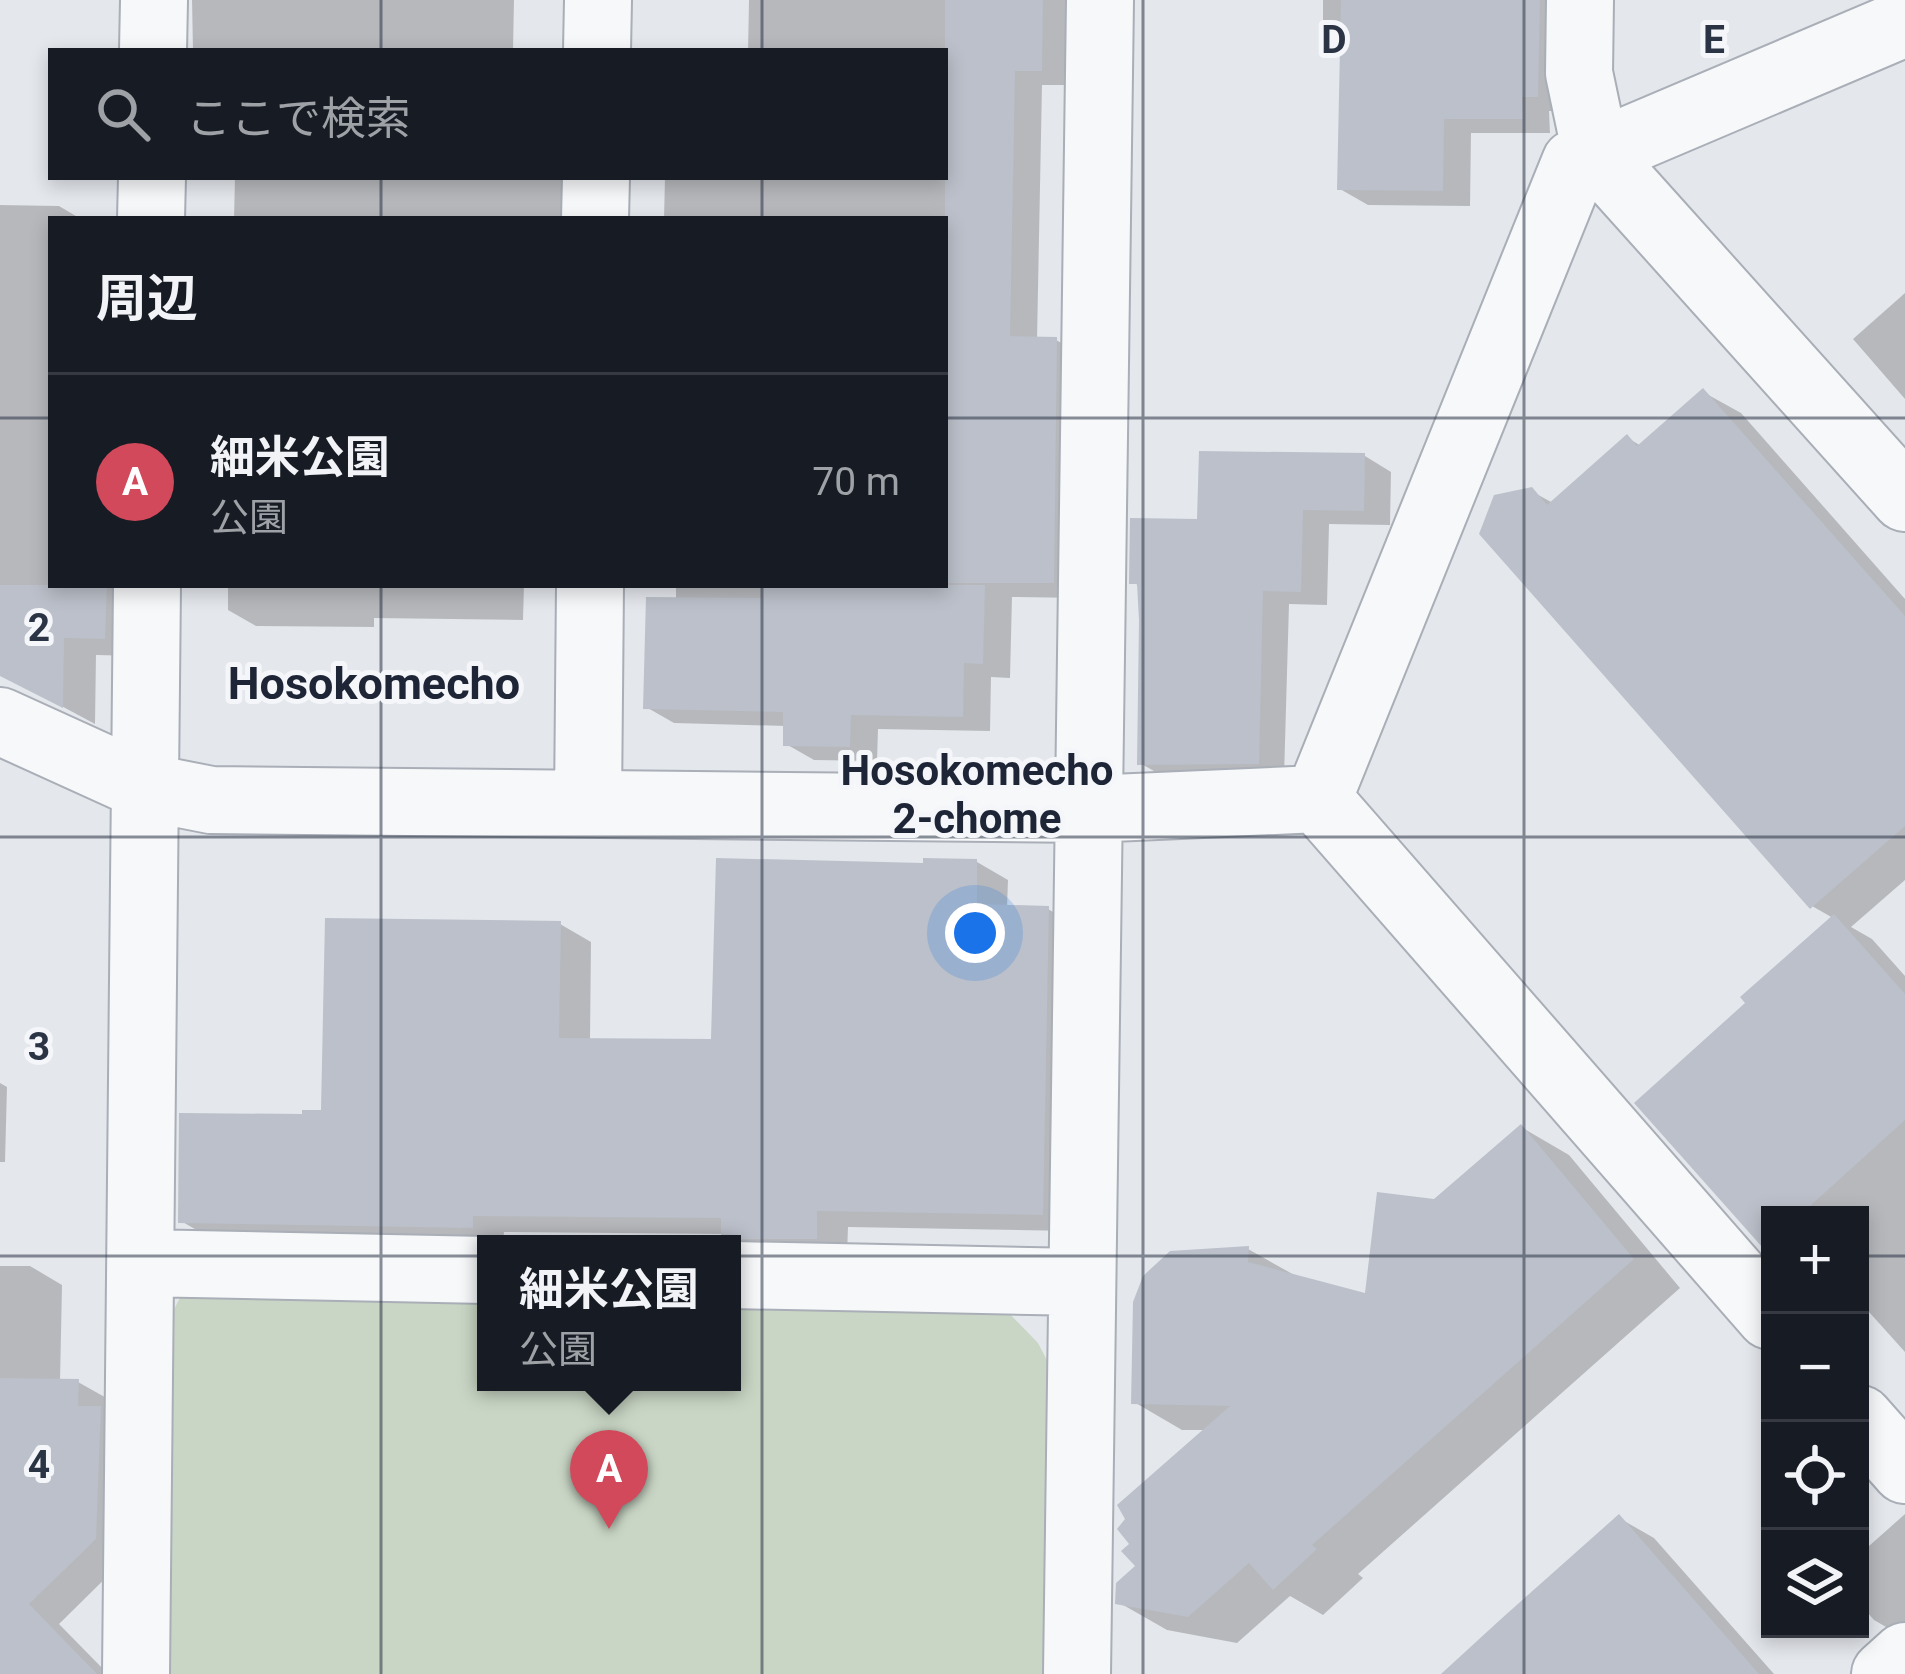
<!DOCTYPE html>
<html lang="ja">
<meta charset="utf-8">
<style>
:root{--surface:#171b24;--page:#242831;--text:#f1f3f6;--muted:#9ea1a6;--line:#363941;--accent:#d1495b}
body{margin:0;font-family:Roboto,"Noto Sans JP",sans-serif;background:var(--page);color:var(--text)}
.controls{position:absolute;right:36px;bottom:36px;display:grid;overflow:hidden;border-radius:0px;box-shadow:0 6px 18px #0003}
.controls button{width:108px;height:108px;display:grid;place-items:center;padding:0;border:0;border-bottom:3px solid var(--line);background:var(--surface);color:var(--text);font:60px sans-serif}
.you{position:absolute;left:975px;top:933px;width:42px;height:42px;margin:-30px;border:9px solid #fff;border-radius:50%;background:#1a73e8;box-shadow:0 0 0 18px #1a73e833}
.badge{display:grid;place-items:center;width:78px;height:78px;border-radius:50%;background:var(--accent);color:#fff;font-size:39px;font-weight:700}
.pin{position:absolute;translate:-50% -99px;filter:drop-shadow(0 3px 6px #0008)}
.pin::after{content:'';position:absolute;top:63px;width:42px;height:36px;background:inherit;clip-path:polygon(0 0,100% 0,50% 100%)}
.popup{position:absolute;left:477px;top:1235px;width:264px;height:156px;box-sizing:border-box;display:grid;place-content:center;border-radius:0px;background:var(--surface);filter:drop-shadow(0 3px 9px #0005);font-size:39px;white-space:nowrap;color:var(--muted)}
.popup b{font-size:45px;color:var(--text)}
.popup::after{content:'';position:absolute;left:50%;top:100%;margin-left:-24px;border:24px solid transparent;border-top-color:var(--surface)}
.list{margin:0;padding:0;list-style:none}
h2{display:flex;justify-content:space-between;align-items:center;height:156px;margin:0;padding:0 48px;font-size:51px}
h2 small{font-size:39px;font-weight:400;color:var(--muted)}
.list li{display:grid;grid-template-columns:78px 1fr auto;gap:36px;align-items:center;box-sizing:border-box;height:216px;padding:0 48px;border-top:3px solid var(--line)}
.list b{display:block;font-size:45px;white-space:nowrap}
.list p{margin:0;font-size:39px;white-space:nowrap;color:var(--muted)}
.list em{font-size:39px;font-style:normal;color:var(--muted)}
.icon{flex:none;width:66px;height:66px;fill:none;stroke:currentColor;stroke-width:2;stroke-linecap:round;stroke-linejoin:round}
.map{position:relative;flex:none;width:1905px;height:1674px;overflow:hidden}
.search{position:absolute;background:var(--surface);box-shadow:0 6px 18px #0003;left:48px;top:48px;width:900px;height:132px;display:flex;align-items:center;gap:30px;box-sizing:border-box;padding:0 42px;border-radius:0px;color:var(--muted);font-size:45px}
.panel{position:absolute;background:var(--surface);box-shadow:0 6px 18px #0003;left:48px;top:216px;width:900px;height:372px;border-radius:0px}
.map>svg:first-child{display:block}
.green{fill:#c9d6c5}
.shadow{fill:#0003}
.building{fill:#bbc0ca}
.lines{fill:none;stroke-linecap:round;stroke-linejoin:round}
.minor-casing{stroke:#a9aeb7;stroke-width:70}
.minor{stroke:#f7f8fa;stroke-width:66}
.grid{fill:none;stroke:#2b3445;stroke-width:3;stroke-opacity:0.55}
.labels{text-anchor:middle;stroke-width:10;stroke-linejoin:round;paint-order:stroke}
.neighbourhood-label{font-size:42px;font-weight:bold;fill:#1d2536;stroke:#f4f6f9}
.quarter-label{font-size:45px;font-weight:bold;fill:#1d2536;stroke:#f4f6f9}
.grid-label{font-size:39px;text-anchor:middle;font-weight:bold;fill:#2b3445;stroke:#f4f6f9;stroke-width:10;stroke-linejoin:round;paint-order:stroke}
</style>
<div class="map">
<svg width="1905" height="1674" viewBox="0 0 1905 1674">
<rect width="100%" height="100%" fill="#e4e7ec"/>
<path class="green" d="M486 1290V1382H732V1295L1004 1308 1038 1343 1050 1366 1047 1674H166L172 1313 182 1294Z"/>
<path class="shadow" d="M192 0H514L513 51H193Z
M749 0H1070L1069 85H1042L1037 340H1056L1084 356 1082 598 1012 597 1010 678 991 677 990 731 878 729 877 761 814 760 786 744V726L674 723 646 707 676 600V585H945V219H664L665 177H945V51H748Z
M1323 0H1567L1565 111H1549L1550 133H1471L1470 206 1368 205 1340 189 1343 32 1323 20Z
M235 177H569L567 219H234Z
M0 205 59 206 81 219H51V585H139L138 656 96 655 95 724 0 673Z
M1905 293V399L1853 339Z
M1703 392 1741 413 1905 599V880L1851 927 1872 939 1905 976V1352L1860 1302V1215H1770V1249L1765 1246 1749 1003 1833 918 1812 906 1531 491 1553 503 1628 438 1641 446Z
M1365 456 1391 472 1390 525 1329 524 1327 605 1289 604 1284 778H1166L1140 763V586L1132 582 1199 522Z
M228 585H524L523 620 374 618V627L256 626 228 610Z
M977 862 1008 880 1007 908 1048 909 1079 927 1073 1231 848 1227 847 1255H755L724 1234 504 1232 503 1244 212 1239 181 1221 305 1117 324 1113 560 924 591 942 590 1041 713 1042 926 866Z
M0 1083 7 1087 5 1162H0Z
M1521 1127 1569 1155 1680 1288 1358 1574 1363 1578 1323 1615 1290 1596 1237 1643 1167 1630 1118 1602 1140 1566 1133 1544 1206 1430H1182L1134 1402 1248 1249 1296 1276 1367 1297 1435 1202Z
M0 1266H30L62 1285 60 1382H78L110 1400 127 1557 59 1624 108 1674H0Z
M1905 1514V1638L1874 1620 1860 1604V1554Z
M1619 1518 1654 1538 1774 1674H1445Z"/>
<path class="building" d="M945 0H1043L1042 71H1015L1010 336 1057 337 1054 583H945Z
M1341 0H1540L1538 97H1522L1523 119H1444L1443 191 1337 190Z
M1703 388 1905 616V826L1810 909 1479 534 1494 495 1532 487 1547 505 1627 434 1637 446Z
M1199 451 1365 453 1364 511 1303 510 1301 592 1263 591 1259 764 1137 765 1139 620 1137 584H1129L1130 518 1197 519Z
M0 585H107L105 639 64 638 63 708 0 676Z
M762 585H985L983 664 964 663 963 717 851 715 850 747 783 746V712L643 709 646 597 762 598Z
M716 858 923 863V858L977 859V904L1049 906 1043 1215 817 1211V1239H721V1218L473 1216V1228L178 1223 179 1113 302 1114V1110H321L325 918 561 921 559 1038 711 1039Z
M1834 914 1905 994V1120L1800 1215H1770V1242L1763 1248 1634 1103 1745 1003 1740 997Z
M1521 1124 1634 1259 1312 1545 1317 1549 1273 1590 1249 1563 1188 1617 1115 1604 1116 1583 1135 1566 1121 1551 1129 1544 1117 1529 1125 1519 1117 1505 1230 1406 1131 1404 1133 1302 1143 1276 1170 1251 1249 1246 1248 1262 1365 1293 1377 1192 1434 1199Z
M0 1378 79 1379 78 1406H101L96 1539 29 1604 97 1674H0Z
M1619 1514 1759 1674H1441L1501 1619Z"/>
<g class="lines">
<defs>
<path id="minor" d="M1580 0 1579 73 1596 154 1905 498
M153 51 154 0
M597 51 598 0
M151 219 152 177
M595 219 596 177
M0 721 145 787 211 800 1089 809 1318 799
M588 804 590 585
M141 1263 486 1270
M732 1275 1082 1282
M1770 1316 1318 799 1575 163 1905 23
M1860 1419 1905 1470
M136 1674 147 585
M1077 1674 1100 0
M1885 1674 1905 1656"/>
</defs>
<use href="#minor" class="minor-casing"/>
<use href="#minor" class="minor"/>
</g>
<path class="grid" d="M381 0V51M762 0V51M1143 0V1674M1524 0V1674M381 177V219M762 177V219M0 418H51M945 418H1905M381 585V1674M762 585V1674M0 837H1905M0 1256H1770M1860 1256H1905"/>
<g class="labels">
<g class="neighbourhood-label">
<text x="977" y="785">Hosokomecho<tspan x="977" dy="48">2-chome</tspan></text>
</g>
<g class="quarter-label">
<text x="374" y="699">Hosokomecho</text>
</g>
</g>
<g class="grid-label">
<text x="1334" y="53">D</text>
<text x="1714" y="53">E</text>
<text x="39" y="641">2</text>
<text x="39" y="1060">3</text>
<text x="39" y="1478">4</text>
</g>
</svg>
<div class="controls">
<button>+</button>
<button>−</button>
<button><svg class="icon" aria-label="locate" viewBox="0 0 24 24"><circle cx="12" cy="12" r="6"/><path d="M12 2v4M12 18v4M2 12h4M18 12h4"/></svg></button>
<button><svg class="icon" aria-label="layers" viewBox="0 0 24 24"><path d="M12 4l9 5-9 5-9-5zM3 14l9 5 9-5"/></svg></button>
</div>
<div class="you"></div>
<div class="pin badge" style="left:609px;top:1529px">A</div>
<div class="popup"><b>細米公園</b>公園</div>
<div class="search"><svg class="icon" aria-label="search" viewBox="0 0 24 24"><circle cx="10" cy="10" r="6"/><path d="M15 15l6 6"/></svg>ここで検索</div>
<section class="panel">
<h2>周辺<small></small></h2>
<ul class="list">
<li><span class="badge">A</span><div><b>細米公園</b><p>公園</p></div><em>70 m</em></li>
</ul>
</section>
</div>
